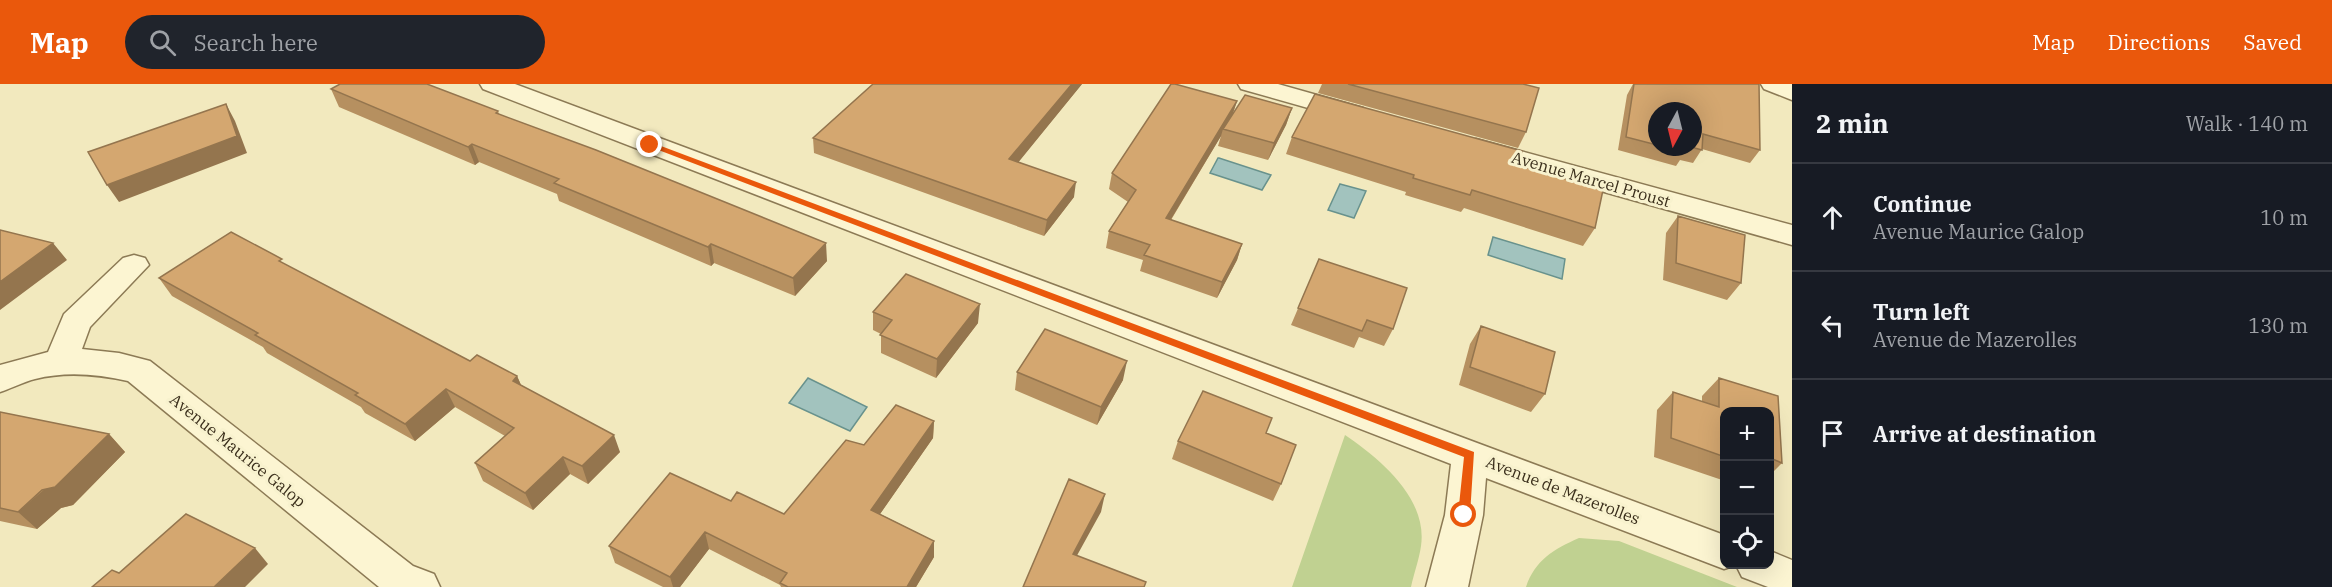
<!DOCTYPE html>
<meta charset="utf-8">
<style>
:root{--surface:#171b24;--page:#20242c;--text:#f1f3f6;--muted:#9ea1a6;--line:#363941;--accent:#ea580c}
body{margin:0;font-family:"IBM Plex Serif",serif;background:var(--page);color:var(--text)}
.controls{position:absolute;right:18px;bottom:18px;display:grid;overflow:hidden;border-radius:12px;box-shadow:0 6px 24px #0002}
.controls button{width:54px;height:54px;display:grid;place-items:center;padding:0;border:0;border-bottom:2px solid var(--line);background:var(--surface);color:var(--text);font:30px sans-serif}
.compass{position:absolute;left:1648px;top:18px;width:54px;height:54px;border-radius:50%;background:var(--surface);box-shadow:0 6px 24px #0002;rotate:187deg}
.stop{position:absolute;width:18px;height:18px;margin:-14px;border:4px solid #ea580c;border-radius:50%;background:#fff}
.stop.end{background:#ea580c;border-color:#fff;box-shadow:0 2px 6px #0008}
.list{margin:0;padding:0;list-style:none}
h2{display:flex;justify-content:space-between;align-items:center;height:78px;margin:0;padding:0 24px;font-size:26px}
h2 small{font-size:20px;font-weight:400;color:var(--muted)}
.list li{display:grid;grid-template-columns:39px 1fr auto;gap:18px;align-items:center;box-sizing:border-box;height:108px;padding:0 24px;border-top:2px solid var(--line)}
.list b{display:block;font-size:22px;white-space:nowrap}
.list p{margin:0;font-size:20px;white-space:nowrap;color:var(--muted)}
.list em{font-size:20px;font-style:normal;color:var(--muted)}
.icon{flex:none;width:33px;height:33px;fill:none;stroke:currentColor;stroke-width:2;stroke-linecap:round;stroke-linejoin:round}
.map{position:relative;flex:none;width:1792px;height:503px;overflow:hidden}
header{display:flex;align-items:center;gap:36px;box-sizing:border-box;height:84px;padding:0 30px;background:var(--accent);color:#fff}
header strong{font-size:28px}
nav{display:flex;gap:33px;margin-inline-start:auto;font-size:21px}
.search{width:420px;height:54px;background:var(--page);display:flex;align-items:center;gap:15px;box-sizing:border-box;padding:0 21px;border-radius:33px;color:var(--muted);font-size:22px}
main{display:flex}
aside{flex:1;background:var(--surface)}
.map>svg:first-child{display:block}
.green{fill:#c0d191}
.water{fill:#a2c3be;stroke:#68928d;stroke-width:1.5}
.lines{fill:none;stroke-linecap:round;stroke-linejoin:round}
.minor-casing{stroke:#8c7a55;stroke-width:3}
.minor{fill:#fcf5d2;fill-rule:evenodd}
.wall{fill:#b69060;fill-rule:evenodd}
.shaded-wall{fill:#94754e}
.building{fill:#d4a770;stroke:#94754e;stroke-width:1.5}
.route{fill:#ea580c}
.labels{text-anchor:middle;stroke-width:6;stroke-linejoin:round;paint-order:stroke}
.street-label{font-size:16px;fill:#3a2e1b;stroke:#f8f2ce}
</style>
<header>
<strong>Map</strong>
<div class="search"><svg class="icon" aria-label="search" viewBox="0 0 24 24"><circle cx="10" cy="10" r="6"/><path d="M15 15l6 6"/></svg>Search here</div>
<nav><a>Map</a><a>Directions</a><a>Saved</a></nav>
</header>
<main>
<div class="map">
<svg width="1792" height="503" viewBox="0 0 1792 503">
<rect width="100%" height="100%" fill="#f2e9be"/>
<path class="green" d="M1345 351C1379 374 1428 414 1421 462 1419 476 1414 489 1411 503H1292Z
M1579 454 1619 457 1737 503H1526C1535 476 1554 465 1579 454Z"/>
<path class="water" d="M1218 74H1219L1271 91 1262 106 1210 89Z
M1340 100 1366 107 1354 134 1328 126Z
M1493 153 1565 175 1562 195 1488 171Z
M808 294 867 323 850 347 789 319Z"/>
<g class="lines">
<defs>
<path id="minor" d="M480 0H515L1724 451V480H1770V467L1792 476V503H1768L1742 493 1736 481 1724 485 1486 394 1483 431 1468 503H1426L1445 431 1451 380 483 5Z
M1238 0H1278L1363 24 1367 29 1363 34 1354 37 1241 5Z
M1761 0H1792V16L1764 5Z
M1476 55 1792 141V161L1466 69 1463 63 1466 57Z
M134 171 145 174 149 181 90 243 82 265 119 269 150 277 413 482 434 490 440 503H379L128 297C97 290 66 287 35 295 23 298 12 304 0 308V281L48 268 64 230 123 174Z"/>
</defs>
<use href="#minor" class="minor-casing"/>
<use href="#minor" class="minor"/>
</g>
<path class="wall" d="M873 0H1082L1018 78 1074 113 1044 152 814 69 813 54Z
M1322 0H1523L1526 48 1518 64 1318 9Z
M1633 0H1759L1760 66 1750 79 1702 65 1693 79 1680 76 1676 82 1618 66 1627 11ZM1657 27 1693 63H1657Z
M331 5 498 27 499 30 827 177 795 212 714 179 711 182 559 117 557 110 479 78 475 81 339 23Z
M1237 17 1233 29 1292 24 1286 41 1268 76 1218 62 1221 52 1171 136 1242 160 1237 176 1217 214 1140 187 1143 176 1106 164 1109 147 1128 118 1109 105 1112 89Z
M1292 53 1518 81 1595 144 1583 162 1464 124 1461 128 1405 111 1406 108 1286 70Z
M1678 132 1741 199 1727 216 1663 196 1666 149Z
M1319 175 1393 245 1384 262 1359 253 1354 264 1291 241Z
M286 181 470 277 517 292 521 301 620 368 588 400 570 390 533 426 483 397 475 379 505 352 455 323 415 357 365 329 361 323 267 269 263 263 172 212 159 194Z
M873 228 978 239 936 294 881 269V250L873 246Z
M1481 242 1545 310 1531 328 1459 301 1470 260Z
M1017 288 1123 296 1097 341 1015 306Z
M1719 294 1778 312 1782 379 1770 391V327H1725V397L1654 373 1657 326 1673 308 1702 318V312Z
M0 328 109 350 125 368 73 421 61 424 37 445 0 437Z
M934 337 933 354 880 430 934 457V473L916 503H781L780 501 709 465 680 503H663L615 479 609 462 731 417 784 430Z
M1266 349 1281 400 1273 417 1172 375 1178 357Z"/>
<path class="shaded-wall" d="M1072 0H1082L1008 91 1009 75Z
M1237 17 1232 32 1223 45 1221 52 1162 150 1166 134Z
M226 20 235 37 247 69 119 118 107 101Z
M1292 24 1286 41 1268 76 1274 59Z
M472 60 479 78 475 81 468 63Z
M1076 98 1074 113 1044 152 1047 136Z
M53 159 67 176 0 226V198Z
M826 159 827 177 795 212 793 194Z
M711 160 714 179 711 182 708 163Z
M1242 160 1237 176 1217 214 1222 198Z
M980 220 978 239 936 294 937 275Z
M1127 277 1123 296 1097 341 1101 323Z
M517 292 525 310 513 297Z
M446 305 455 323 415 357 405 340Z
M934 337 933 354 871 443V426Z
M109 350 125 368 73 421 61 424 37 445 18 428Z
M614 351 620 368 588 400 582 382Z
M563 373 570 390 533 426 525 409Z
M1105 410 1101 428 1069 486 1073 470Z
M705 448 709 465 680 503H673L670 493Z
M934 457V473L916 503H907Z
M255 464 268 480 245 503H214Z"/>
<path class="building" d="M340 0H427L498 27 496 29 596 66 826 159 793 194 711 160 708 163 554 99 559 95 472 60 468 63 331 5Z
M873 0H1072L1009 75 1076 98 1047 136 813 54Z
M1171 0H1175L1237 17 1166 134 1242 160 1222 198 1144 171 1150 161 1109 147 1136 106 1112 89Z
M1348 0H1523L1539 4 1526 48Z
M1634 0H1759L1760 66 1703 50 1702 66 1691 63H1693V27H1657V61L1626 53Z
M1315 10 1522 67 1518 81 1603 106 1595 144 1472 106 1470 111 1413 94 1414 91 1292 53Z
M1245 11 1292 24 1274 59 1223 45Z
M226 20 237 52 107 101 88 68Z
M1663 63H1686L1685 69Z
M1678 132 1745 151 1741 199 1676 179Z
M0 146 53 159 0 198Z
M231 148 282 175 279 177 470 277 477 271 517 292 513 297 614 351 582 382 563 373 525 409 475 379 514 344 446 305 405 340 355 311 358 309 255 251 258 249 159 194Z
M1319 175 1407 204 1393 245 1367 236 1362 247 1298 224Z
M906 190 980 220 937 275 880 251 892 236 873 228Z
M1481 242 1555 268 1545 310 1470 283Z
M1045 245 1127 277 1101 323 1017 288Z
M1719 294 1778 312 1782 379 1770 374V327H1725V373L1671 354 1673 308 1719 323Z
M1203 307 1272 334 1266 349 1296 361 1281 400 1178 357Z
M896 321 934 337 871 426 934 457 907 503H788L780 499 787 489 705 448 670 493 609 462 670 389 731 417 737 408 784 430 846 356 864 361Z
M0 328 109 350 55 403 42 406 18 428 0 424Z
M1069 395 1105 410 1073 470 1146 498 1144 503H1023Z
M186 430 255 464 214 503H92L112 486 119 489Z"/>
<path class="route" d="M648 59H653L1474 368 1470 431 1464 435 1458 431 1464 373 648 62Z"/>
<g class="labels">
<g class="street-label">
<text transform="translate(1591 95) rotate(16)" y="6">Avenue Marcel Proust</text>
<text transform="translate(238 366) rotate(39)" y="6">Avenue Maurice Galop</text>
<text transform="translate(1563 406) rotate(21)" y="6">Avenue de Mazerolles</text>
</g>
</g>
</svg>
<div class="controls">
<button>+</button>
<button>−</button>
<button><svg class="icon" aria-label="locate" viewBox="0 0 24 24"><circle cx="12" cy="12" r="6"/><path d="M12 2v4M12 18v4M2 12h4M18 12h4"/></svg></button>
</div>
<svg class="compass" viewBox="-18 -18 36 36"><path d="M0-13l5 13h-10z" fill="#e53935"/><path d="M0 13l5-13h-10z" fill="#9ea1a6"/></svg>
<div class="stop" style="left:1464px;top:431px"></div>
<div class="stop end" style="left:650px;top:61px"></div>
</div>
<aside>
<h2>2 min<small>Walk · 140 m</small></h2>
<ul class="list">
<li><svg class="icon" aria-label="ahead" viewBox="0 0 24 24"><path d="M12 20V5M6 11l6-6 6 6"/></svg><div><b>Continue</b><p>Avenue Maurice Galop</p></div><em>10 m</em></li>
<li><svg class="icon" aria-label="left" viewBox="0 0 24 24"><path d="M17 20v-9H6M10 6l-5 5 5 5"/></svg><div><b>Turn left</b><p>Avenue de Mazerolles</p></div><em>130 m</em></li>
<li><svg class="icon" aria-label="arrive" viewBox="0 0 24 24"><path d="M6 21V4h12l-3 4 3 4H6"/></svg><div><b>Arrive at destination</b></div></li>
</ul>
</aside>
</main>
